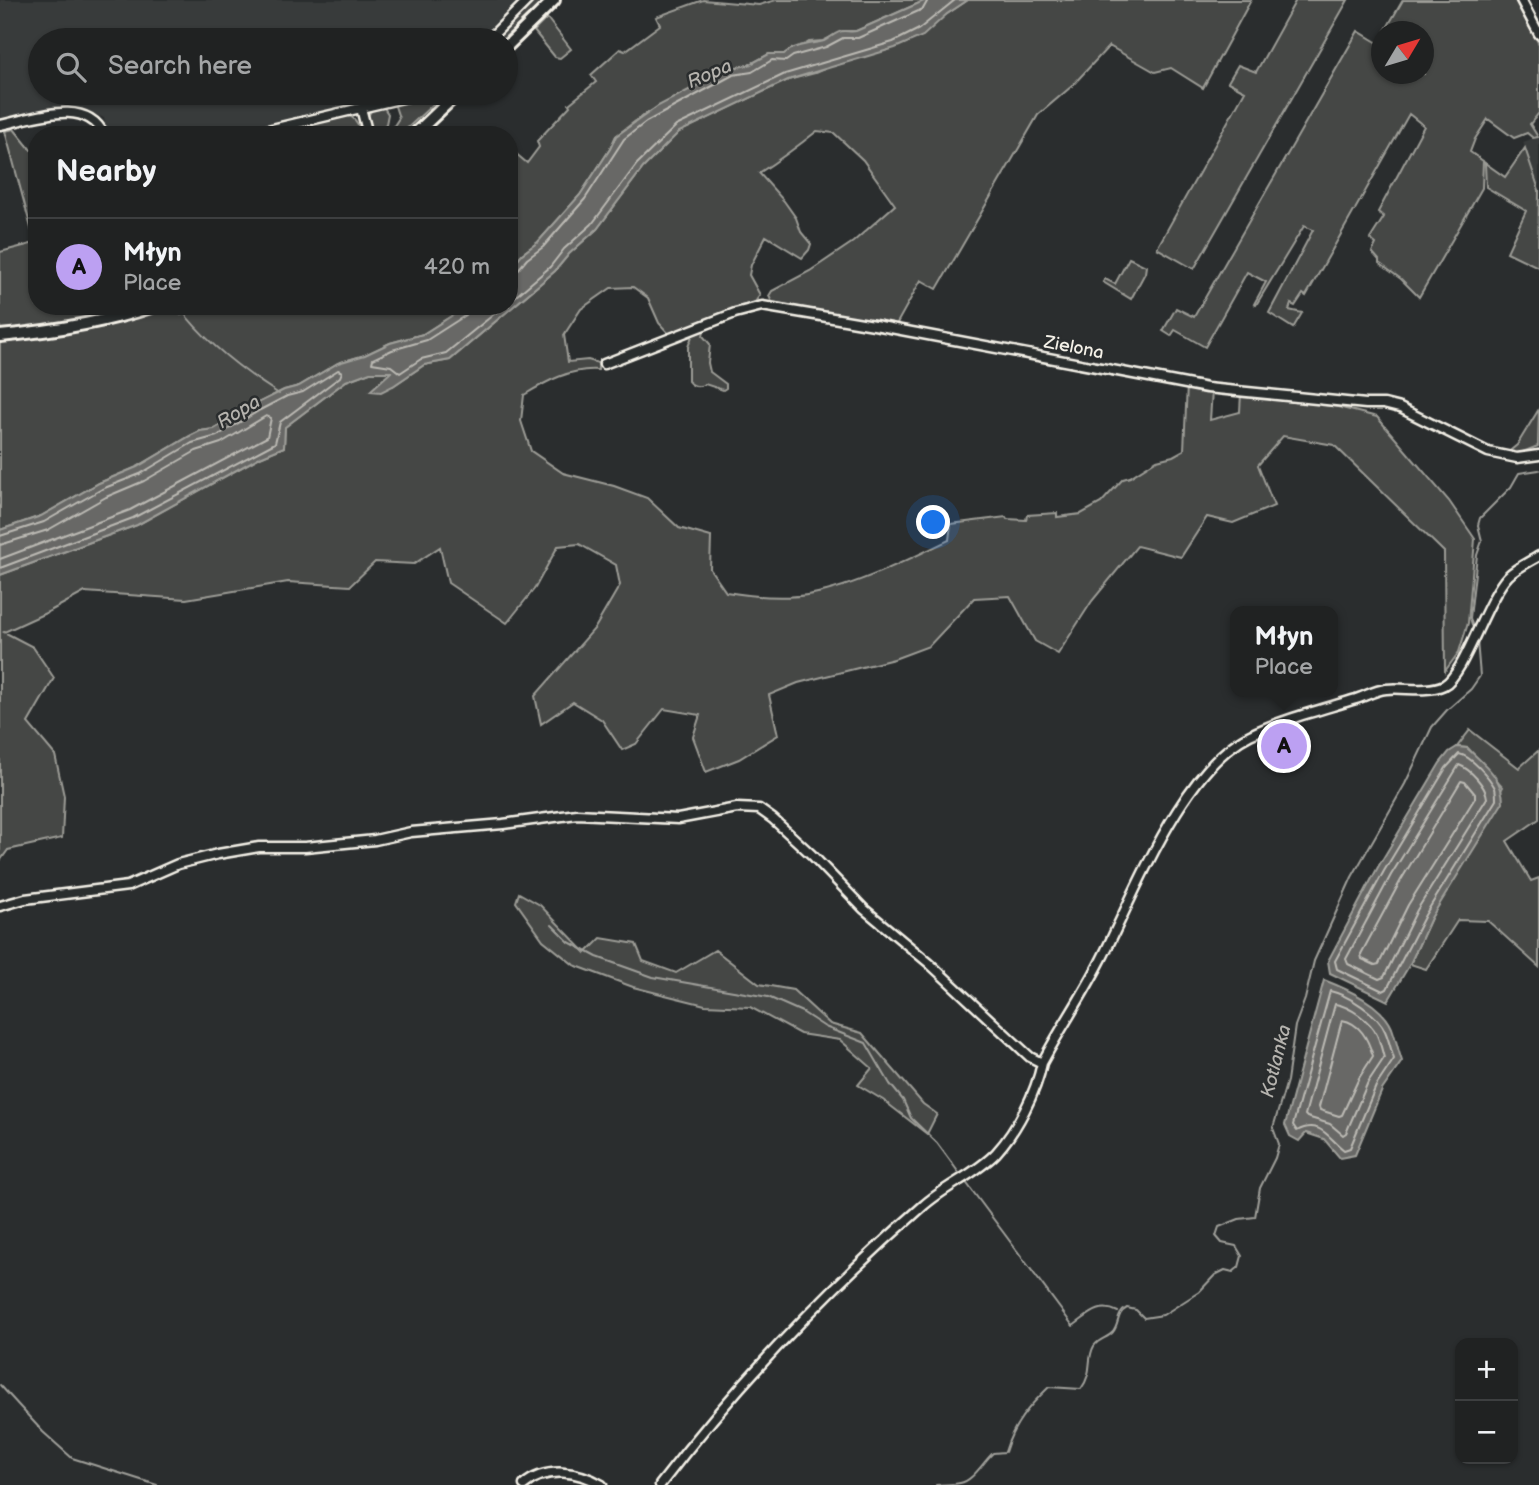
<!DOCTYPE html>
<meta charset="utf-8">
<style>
:root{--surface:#202222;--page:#2d2f2f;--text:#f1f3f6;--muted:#a2a4a5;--line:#3d3f40;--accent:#bca0f2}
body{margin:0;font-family:"Balsamiq Sans",sans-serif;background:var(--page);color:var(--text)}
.controls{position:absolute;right:21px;bottom:21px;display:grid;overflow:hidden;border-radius:14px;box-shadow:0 2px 5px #0004}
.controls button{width:63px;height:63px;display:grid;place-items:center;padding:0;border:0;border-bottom:2px solid var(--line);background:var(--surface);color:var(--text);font:35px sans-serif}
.compass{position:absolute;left:1371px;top:21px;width:63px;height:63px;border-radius:50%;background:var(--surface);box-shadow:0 2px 5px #0004;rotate:52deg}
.you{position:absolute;left:934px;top:523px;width:24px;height:24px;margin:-18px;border:5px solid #fff;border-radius:50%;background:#1a73e8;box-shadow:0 0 0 10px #1a73e833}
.badge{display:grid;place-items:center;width:46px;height:46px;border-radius:50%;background:var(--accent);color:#111;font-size:23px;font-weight:700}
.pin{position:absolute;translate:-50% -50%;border:4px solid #fff;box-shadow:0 2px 7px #0006}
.popup{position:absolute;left:1230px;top:606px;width:108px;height:91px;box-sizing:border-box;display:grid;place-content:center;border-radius:14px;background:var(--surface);filter:drop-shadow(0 2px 5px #0005);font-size:23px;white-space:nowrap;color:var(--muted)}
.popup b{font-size:26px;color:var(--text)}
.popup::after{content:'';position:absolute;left:50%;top:100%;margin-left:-14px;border:14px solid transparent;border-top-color:var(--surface)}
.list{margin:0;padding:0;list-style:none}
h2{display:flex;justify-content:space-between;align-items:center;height:91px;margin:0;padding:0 28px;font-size:30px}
h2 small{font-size:23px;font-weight:400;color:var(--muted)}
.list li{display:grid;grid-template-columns:46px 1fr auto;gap:21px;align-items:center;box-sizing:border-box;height:98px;padding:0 28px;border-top:2px solid var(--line)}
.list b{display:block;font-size:26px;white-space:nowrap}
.list p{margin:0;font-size:23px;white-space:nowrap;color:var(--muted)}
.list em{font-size:23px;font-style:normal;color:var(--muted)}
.icon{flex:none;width:38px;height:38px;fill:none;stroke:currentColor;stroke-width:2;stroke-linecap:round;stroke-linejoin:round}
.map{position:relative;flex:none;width:1539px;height:1485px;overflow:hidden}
.search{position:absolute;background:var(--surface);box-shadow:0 2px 5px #0004;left:28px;top:28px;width:490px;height:77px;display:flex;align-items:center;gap:18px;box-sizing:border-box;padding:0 24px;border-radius:38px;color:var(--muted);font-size:26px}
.panel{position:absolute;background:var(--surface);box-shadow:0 2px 5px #0004;left:28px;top:126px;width:490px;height:189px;border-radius:28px}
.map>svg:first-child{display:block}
.built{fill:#373a3a}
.green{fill:#444645;stroke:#9c9c96;stroke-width:2}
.water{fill:#676866;stroke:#9f9f9a;stroke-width:2}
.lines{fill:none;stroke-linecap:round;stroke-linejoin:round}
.shore{stroke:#bcbab4;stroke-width:2}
.stream{stroke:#9f9f9a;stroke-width:2}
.minor-casing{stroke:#f4f1e8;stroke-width:13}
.major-casing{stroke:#f4f1e8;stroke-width:16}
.minor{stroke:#2a2d2e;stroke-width:8}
.major{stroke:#2a2d2e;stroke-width:10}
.labels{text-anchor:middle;stroke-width:5;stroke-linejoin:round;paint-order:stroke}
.street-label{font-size:18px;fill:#f4f1e8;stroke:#2a2d2e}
.water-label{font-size:19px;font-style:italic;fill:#b5b3ae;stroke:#2a2d2e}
</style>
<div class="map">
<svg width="1539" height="1485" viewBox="0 0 1539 1485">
<rect width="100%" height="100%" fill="#2a2d2e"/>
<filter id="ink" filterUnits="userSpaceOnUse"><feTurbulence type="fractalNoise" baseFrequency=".0143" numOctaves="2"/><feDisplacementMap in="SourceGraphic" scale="14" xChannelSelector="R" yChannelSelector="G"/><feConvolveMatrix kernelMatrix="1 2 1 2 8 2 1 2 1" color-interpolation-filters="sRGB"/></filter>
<g filter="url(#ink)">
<path class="built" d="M0 0H523L482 40H40V93H405L235 135H107L104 118 79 108 0 123Z
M1539 136V190L1523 142Z"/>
<path class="green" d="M532 0H545L502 40H491Z
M703 0 759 5 776 0H926L856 31H843L823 41 809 42 798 49 793 48 784 54H769L749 65 731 68 642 116 616 136 610 149 580 195 538 242 522 254 509 269V148L527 163 539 147 537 141 570 106 569 104 596 82 591 75 620 49 625 51 660 25 656 17Z
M968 0H1251L1203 88 1171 68 1155 72 1109 46 1072 86 1038 115 937 289 921 280 896 325 772 302 769 296 772 291 810 271 853 242 895 205 863 160 834 133 817 131C798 146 779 160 759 173L784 201 796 218 801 232 811 244 809 250 802 258 766 236 751 265 749 275 760 295 755 302 671 336 659 323 648 298 633 287 611 288 581 309 564 335 568 362 588 360 598 363V370C571 368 547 381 524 395L521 421 531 451 563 473 614 486 647 498 679 528 711 537 710 569 726 592C751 596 787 599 813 594 855 586 910 559 949 540L951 524 1006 517 1007 519 1026 520 1027 515 1057 513V517L1081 514 1101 503 1123 479 1130 477 1157 460 1173 456 1184 450 1187 385 1212 390 1210 420 1240 412 1241 393 1338 407 1377 417 1449 501 1475 539 1468 623 1459 652 1445 671 1444 552 1334 445 1283 436 1258 465 1274 506 1233 523 1207 517 1181 557 1137 546 1092 601 1058 654 1035 641 1010 596 974 598 929 646 894 659 798 683 769 695 778 735 739 759 706 772 693 737 700 715 664 709 636 744 622 750 602 720 573 702 541 724 535 696 595 628 620 585 616 565 579 544 558 546 535 588 507 623 448 583 440 547 414 564 375 562 350 586 288 582 186 599 85 592 50 611 4 632 33 647 54 678 28 723 55 755 64 796 62 838 8 850 0 861V575L137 525 260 457 284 447 285 427 346 381 370 372H392L384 380 393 386 424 365 450 360 555 271 569 254 597 229 643 168 679 132 788 80 815 73 947 14Z
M1296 0H1348L1194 269 1157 248 1245 91 1228 82 1238 65 1256 72Z
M1403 0H1515L1539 44V113L1530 124 1538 137 1533 138 1527 133 1514 138 1488 119 1475 139 1470 152 1483 161 1482 188 1419 297 1401 279 1379 263V260L1372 252 1376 244 1370 239 1384 217 1378 212 1424 126 1409 114 1306 296 1303 294 1295 306 1291 304 1289 310 1302 313 1293 328 1269 313 1313 230 1304 226 1256 305 1254 304 1266 282 1247 272 1205 347 1175 330 1171 336 1163 331 1176 308 1194 317 1358 31 1378 43 1381 38 1382 74H1424V32L1385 31Z
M547 18 571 49 560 58 555 57 534 31Z
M432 93H445L400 135H388L399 118 394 103Z
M383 106 388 114 386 124 372 135 366 119 373 108Z
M343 114C355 116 358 123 362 135H306L304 124Z
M14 129 31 150H37V306H137L95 318 0 331V252L35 243 5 131Z
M1525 148 1539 190 1538 267 1507 252 1526 211 1486 187 1485 163 1505 177Z
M1129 258 1146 266 1145 273 1131 299 1103 282 1105 279 1115 284Z
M192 306H467L423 334 390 343 365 355 338 363 299 386 284 390 256 404 214 429 200 431 190 436 137 467 99 483 41 516 0 530V342C60 334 115 325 173 307L181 315 187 313 185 309Z
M705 327 703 336 710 344 708 363 710 372 726 384V388L723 390 705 384C698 388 693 387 688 381V347L694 331Z
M1539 409 1538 446 1520 453 1506 454 1517 445Z
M1470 730 1519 768 1539 750V819L1507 841 1531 881 1539 878V967L1488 921 1458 920 1426 969 1410 964 1431 918 1503 787 1468 748 1457 747Z
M519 893 540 905 586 953 601 938 636 944 643 961 676 973 715 950 759 984 793 990 830 1024 862 1033 923 1104 937 1114 927 1134 883 1100 858 1085 872 1068 840 1040 800 1034 750 1007 705 1005 633 987 574 965 543 940 516 902Z"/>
<path class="water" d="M926 0H968L947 14 923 36 895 48 788 80 679 132 643 168 597 229 569 254 555 271 450 360 424 365 393 386 381 392 370 391 391 372H370L346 381 285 427 284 447 260 457 137 525 0 575V530L41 516 99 483 137 467 190 436 200 431 214 429 256 404 284 390 299 386 338 363 365 355 390 343 423 334 467 306H509V270L522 254 538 242 580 195 610 149 616 136 658 106 731 68 749 65 769 54H784C795 44 812 44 824 41 831 38 836 31 844 31 848 31 852 32 856 31Z
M1457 747 1467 748C1484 764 1503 778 1503 802L1431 918 1410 964 1388 1001 1330 973 1328 961 1378 867 1440 763 1449 752Z
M1324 980C1347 989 1382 1004 1392 1028 1396 1039 1398 1050 1402 1061L1382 1090 1355 1155 1340 1158 1324 1139 1306 1133 1299 1141 1290 1136 1285 1125Z"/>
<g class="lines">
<path class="shore" d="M509 273 517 271 527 259 543 247 585 199 624 139 646 122 733 75 752 72 772 60 786 61 793 56 826 47 843 38H858L923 9 928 0
M509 302 550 267 564 249 592 224 637 164 676 126 785 74 893 42 919 29 955 0
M470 306 466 315 427 340 392 350 373 359 372 363 391 366 400 373 421 359 446 353 504 306
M0 536 44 522 102 489 140 474 192 443 217 436 260 410 287 396 303 392 338 370 342 372 340 377 280 422 275 443 133 518 0 568
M0 545 48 530 106 497 144 481 196 451 221 443 266 416 271 418 267 437 130 510 0 559
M1459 754C1471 756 1489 777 1495 788 1496 792 1496 796 1496 800L1425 915 1387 989 1383 991 1337 969 1335 961 1384 871 1446 768Z
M1459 765C1470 769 1486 786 1487 798L1417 910 1384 977 1379 979 1348 964 1346 959 1391 875Z
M1461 781 1465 782 1475 794V798L1408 905 1379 964 1375 965 1362 959 1361 954 1401 880Z
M1330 991C1348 995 1378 1014 1385 1031 1389 1040 1391 1050 1394 1059L1376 1086 1350 1148 1344 1150C1329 1139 1320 1118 1297 1131L1293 1125Z
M1335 1004C1349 1006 1371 1021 1377 1035 1380 1042 1382 1050 1384 1058L1368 1082 1346 1133 1343 1135 1330 1124 1307 1117 1305 1115Z
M1342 1020C1360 1023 1368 1039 1373 1056L1359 1078 1342 1115 1339 1116 1320 1110 1319 1107Z"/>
<path class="stream" d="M180 308C206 343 243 371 279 394
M1474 631 1470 618 1477 555 1482 541 1478 525 1480 518 1511 487 1519 473 1539 470
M552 925 569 942 597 957 653 977 768 997 802 1012 825 1027 866 1043 890 1084 903 1100 911 1118 937 1143 962 1177
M965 1181 1073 1326C1088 1316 1099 1302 1118 1312
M0 1385 43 1432 72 1458 157 1485
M936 1485C944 1484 952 1485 960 1483 973 1481 983 1462 993 1453L1005 1452C1013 1425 1028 1407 1049 1387L1081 1389C1094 1371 1086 1360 1094 1346 1098 1339 1108 1338 1113 1332 1120 1323 1116 1314 1127 1308L1136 1310 1144 1318 1163 1315 1199 1292 1215 1275 1225 1270 1233 1272 1239 1267 1242 1256 1236 1246 1222 1243 1216 1236 1219 1227 1239 1219 1255 1217 1260 1188 1275 1158 1279 1144 1273 1128 1287 1081 1295 1026 1305 999 1314 961 1352 877 1405 784 1432 727 1447 710 1471 689 1480 676 1477 640"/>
<defs>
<path id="minor" d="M1521 0 1539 34
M488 40 528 0
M361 108 368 135
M0 125C32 119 86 96 104 135
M247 135 424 93
M604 364 735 313 762 306 880 326 1207 388 1366 404H1384L1400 408 1488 452 1517 458 1539 455
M0 906 25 899 128 886 178 864 218 854 259 847H305L375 840 411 832 503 824 577 814 678 819 737 808 759 809 773 819 812 855 864 909 929 963 1030 1057 1042 1063
M524 1485C546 1466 579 1471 602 1485
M660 1485C738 1383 826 1291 923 1206 945 1186 976 1174 996 1153 1017 1130 1036 1093 1042 1063 1060 1029 1082 997 1100 962 1134 896 1182 768 1250 735 1283 719 1320 710 1356 699 1365 696 1376 690 1386 689 1404 687 1427 693 1444 685 1464 675 1486 599 1508 576 1516 568 1529 562 1539 556"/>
<path id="major" d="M506 47 554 0
M414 135 458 93
M0 336C53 331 104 323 154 306"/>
</defs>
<use href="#minor" class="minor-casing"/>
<use href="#major" class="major-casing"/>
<use href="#minor" class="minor"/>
<use href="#major" class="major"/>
</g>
</g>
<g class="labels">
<g class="street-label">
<text transform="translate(1074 347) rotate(11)" y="6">Zielona</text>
</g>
<g class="water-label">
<text transform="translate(709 73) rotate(-23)" y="7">Ropa</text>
<text transform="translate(238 411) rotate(-31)" y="7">Ropa</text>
<text transform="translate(1275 1061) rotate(-76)" y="7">Kotlanka</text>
</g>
</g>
</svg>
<div class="controls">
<button>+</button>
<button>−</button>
</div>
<svg class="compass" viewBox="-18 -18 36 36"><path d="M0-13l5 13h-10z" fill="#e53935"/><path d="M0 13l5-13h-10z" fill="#a2a4a5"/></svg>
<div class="you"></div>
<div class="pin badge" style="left:1284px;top:746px">A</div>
<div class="popup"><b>Młyn</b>Place</div>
<div class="search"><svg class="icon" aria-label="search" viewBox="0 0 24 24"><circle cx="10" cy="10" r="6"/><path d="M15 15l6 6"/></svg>Search here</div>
<section class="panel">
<h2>Nearby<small></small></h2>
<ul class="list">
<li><span class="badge">A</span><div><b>Młyn</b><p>Place</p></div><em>420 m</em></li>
</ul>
</section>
</div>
